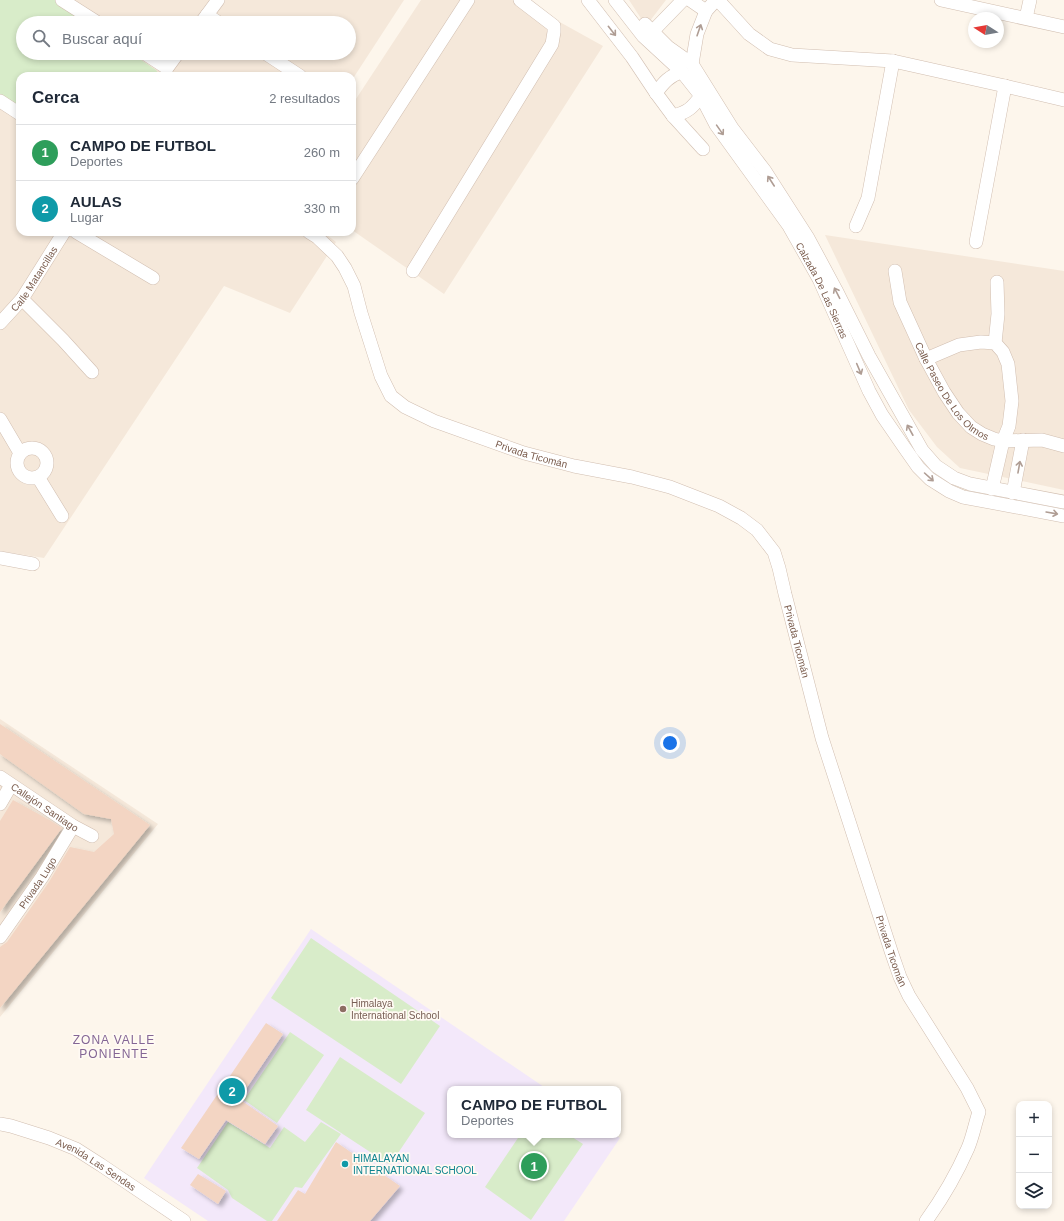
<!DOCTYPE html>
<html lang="es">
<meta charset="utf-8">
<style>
:root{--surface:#fff;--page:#f6f6f7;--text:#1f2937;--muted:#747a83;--line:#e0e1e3;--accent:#db2777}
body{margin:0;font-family:Arial,sans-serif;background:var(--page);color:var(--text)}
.controls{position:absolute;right:12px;bottom:12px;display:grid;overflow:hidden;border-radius:8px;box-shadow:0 2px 6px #0003}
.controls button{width:36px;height:36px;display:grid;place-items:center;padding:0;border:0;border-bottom:1px solid var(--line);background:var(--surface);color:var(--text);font:20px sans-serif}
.compass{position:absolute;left:968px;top:12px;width:36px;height:36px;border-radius:50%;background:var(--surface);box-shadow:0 2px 6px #0003;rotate:281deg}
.you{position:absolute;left:670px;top:743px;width:14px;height:14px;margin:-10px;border:3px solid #fff;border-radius:50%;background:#1a73e8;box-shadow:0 0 0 6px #1a73e833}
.badge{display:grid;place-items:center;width:26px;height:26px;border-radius:50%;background:var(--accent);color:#fff;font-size:13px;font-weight:700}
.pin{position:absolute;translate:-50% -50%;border:2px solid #fff;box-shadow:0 1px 4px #0006}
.popup{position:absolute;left:447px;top:1086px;width:174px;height:52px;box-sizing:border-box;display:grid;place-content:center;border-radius:8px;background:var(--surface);filter:drop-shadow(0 1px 3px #0005);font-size:13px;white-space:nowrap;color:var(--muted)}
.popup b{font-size:15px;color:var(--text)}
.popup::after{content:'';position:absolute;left:50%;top:100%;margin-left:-8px;border:8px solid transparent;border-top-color:var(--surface)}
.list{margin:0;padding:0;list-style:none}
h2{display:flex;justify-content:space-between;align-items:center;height:52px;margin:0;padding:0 16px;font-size:17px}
h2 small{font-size:13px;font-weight:400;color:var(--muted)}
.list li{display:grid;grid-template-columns:26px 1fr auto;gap:12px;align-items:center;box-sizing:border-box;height:56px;padding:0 16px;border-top:1px solid var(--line)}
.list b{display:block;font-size:15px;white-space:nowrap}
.list p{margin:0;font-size:13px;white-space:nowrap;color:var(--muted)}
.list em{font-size:13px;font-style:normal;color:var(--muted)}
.icon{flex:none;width:22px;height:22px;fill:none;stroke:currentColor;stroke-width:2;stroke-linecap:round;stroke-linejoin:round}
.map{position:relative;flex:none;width:1064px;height:1221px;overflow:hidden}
.search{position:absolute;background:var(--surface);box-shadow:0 2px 6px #0003;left:16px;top:16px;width:340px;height:44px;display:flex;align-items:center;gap:10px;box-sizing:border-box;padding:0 14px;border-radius:22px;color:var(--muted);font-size:15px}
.panel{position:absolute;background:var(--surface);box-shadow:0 2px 6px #0003;left:16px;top:72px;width:340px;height:164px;border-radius:12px}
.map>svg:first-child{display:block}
.residential{fill:#f5e8da;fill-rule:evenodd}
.education{fill:#f3e8fa}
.green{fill:#d8ecc9}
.building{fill:#f3d5c3;filter:url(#shadow)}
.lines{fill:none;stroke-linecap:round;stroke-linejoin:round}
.minor-casing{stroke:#d1beb0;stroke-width:14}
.minor{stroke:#fff;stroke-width:13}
.oneway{stroke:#af9d94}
.education-dot{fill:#8d6e63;stroke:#fffaf3;stroke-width:1.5}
.culture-dot{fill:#0f9aa8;stroke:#fffaf3;stroke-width:1.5}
.labels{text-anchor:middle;stroke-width:3.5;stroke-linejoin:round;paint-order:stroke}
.street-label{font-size:10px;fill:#7a5c4d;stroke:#fffaf3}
.education-label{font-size:10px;fill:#785e54;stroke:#fffaf3;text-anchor:start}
.culture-label{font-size:10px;fill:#0d838f;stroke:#fffaf3;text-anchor:start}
.quarter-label{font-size:12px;letter-spacing:1px;fill:#846695;stroke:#fffaf3}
</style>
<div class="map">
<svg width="1064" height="1221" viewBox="0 0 1064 1221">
<defs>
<filter id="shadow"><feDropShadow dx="3.5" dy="3.5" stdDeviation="2" flood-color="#0004"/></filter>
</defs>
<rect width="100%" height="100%" fill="#fdf6ec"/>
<path class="residential" d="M0 0H404L352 80V76H20V232H323L336 242 290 313 224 286 44 558 0 551ZM23 23H349V53H23Z
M421 0H520L603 46 444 294 352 230V105Z
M629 0H666L646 26Z
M825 235 1064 271V490L960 468 937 447 909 410Z
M0 719 158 824 0 1017Z"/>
<path class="education" d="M311 929 547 1089H450V1135H615L620 1138 564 1221H208L144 1178Z"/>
<path class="green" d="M0 0H56L89 23H23V53H131L156 70 160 76H20V111L0 98Z
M311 938 440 1026 401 1084 271 998Z
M290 1032 324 1055 277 1123 244 1100Z
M340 1057 425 1113 390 1165 306 1110Z
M228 1122 270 1148 284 1127 305 1142 321 1122 341 1134 302 1188 295 1187 272 1221H267L232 1198 228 1190 197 1168Z
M520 1135H569L583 1144 531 1220 485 1187Z"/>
<path class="building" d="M0 724 150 825 0 1008V947L7 942 49 882 70 847 94 852 114 834 111 819 84 814 0 754Z
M13 800 51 821 62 828 0 912V821Z
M266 1023 283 1034 239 1099 278 1126 265 1144 226 1120 199 1159 181 1148Z
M336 1142 400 1186 370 1221H277L298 1190 305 1194Z
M198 1174 226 1191 218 1204 190 1185Z"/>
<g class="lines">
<defs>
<g id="minor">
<path d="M62 0 98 23"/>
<path d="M588 0 632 57 656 93 673 116 703 149"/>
<path id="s1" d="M615 0 643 36 682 72 701 96 716 125 789 226 819 279 869 391 882 415 904 447 918 467 930 479 949 491 963 497 1064 516"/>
<path d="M690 0 706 11"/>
<path d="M718 0 749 34 770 49 792 55 893 61 1005 86 1064 100"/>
<path d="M941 0 1064 27"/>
<path d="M207 15 219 23"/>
<path d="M1026 18 1030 0"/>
<path d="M201 23 218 0"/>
<path d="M645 24 668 47 692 64 732 128 765 171 808 238 836 290 869 356 922 450 936 466 954 478 970 484 1064 502"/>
<path d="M652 32 683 0"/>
<path d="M144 53 167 68"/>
<path d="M265 53 300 76"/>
<path d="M692 64 697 34 706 11 716 0"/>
<path d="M167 68 178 53"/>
<path d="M656 93C663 83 670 75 682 72"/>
<path d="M0 101 20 114"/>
<path d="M673 116C688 112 692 108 701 96"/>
<path d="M352 179 468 0"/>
<path d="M856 226 868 198 893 61"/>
<path d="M76 232 153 278"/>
<path id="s2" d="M309 232 317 237 337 256 345 268 354 286 361 313 381 376 391 396 405 407 434 421 524 453 574 466 632 477 670 487 719 506 741 518 757 530 774 552 779 568 785 594 822 738 892 954 900 977 909 996 967 1088 979 1112C975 1124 973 1136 968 1148 957 1173 942 1199 926 1221"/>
<path d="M976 242 1005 86"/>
<path d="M413 271 552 44 554 32V26L520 0"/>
<path id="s3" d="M895 271 900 302 926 359 944 392 958 413 971 427 982 434 994 439 1003 441 1042 440 1064 446"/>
<path d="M22 299 63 340 92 372"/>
<path id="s4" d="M0 323 22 299 64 232"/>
<path d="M995 343 998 314 997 282"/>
<path d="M926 359 959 345 981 342 995 343 1003 352 1008 364 1012 401 1009 426 1003 441 992 489"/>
<path d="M0 419 20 453"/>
<circle cx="32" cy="463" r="15"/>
<path d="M38 477 62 516"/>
<path d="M1013 493 1023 440"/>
<path d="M0 558 33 564"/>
<path id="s5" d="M0 777 73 826 92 836"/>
<path d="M0 804 11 785"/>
<path id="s6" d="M0 937 42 877 73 826"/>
<path id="s7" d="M0 1124 11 1126 49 1138 76 1149 101 1165 184 1221"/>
</g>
</defs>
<use href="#minor" class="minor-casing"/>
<use href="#minor" class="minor"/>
</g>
<defs><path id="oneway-shaft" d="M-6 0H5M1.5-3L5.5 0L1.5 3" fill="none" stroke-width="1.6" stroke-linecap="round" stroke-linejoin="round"/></defs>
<g class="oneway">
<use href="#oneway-shaft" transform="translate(699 30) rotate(-71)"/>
<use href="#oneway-shaft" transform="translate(612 31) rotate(52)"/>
<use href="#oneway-shaft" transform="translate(720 130) rotate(55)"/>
<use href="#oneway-shaft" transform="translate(771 181) rotate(-123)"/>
<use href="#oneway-shaft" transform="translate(837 293) rotate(-117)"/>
<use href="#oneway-shaft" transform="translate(859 369) rotate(67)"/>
<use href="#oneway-shaft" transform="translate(910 430) rotate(-119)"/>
<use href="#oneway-shaft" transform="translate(1019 467) rotate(-80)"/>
<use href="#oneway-shaft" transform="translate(929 477) rotate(42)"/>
<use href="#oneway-shaft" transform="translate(1052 513) rotate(10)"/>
</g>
<circle class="education-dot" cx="343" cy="1009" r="4"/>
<circle class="culture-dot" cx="345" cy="1164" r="4"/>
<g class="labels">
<g class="street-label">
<text dy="4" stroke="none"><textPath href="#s4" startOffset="56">Calle Matancillas</textPath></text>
<text dy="4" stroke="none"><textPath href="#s1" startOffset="359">Calzada De Las Sierras</textPath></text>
<text dy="4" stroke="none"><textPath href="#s3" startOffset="136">Calle Paseo De Los Olmos</textPath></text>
<text dy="4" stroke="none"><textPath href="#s2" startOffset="341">Privada Ticomán</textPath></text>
<text dy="4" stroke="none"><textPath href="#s2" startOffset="701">Privada Ticomán</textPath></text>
<text dy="4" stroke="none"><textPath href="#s5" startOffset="54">Callejón Santiago</textPath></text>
<text dy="4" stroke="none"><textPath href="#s6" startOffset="66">Privada Lugo</textPath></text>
<text dy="4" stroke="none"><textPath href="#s2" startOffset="1025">Privada Ticomán</textPath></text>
<text dy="4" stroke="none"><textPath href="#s7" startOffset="105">Avenida Las Sendas</textPath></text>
</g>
<g class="education-label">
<text x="351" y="1007">Himalaya<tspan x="351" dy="12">International School</tspan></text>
</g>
<g class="culture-label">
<text x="353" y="1162">HIMALAYAN<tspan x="353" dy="12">INTERNATIONAL SCHOOL</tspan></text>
</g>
<g class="quarter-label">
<text x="114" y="1044">ZONA VALLE<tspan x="114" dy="14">PONIENTE</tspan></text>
</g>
</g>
</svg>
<div class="controls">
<button>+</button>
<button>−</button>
<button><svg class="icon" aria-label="layers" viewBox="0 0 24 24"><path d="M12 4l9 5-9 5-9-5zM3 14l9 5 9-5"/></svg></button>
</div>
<svg class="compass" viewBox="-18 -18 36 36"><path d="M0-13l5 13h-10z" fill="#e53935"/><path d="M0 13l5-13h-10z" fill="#747a83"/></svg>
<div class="you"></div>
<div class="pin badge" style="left:534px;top:1166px;background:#2e9e5b">1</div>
<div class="popup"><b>CAMPO DE FUTBOL</b>Deportes</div>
<div class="pin badge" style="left:232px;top:1091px;background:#0f9aa8">2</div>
<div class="search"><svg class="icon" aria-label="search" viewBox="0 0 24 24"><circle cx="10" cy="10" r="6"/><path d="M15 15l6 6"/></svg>Buscar aquí</div>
<section class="panel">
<h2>Cerca<small>2 resultados</small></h2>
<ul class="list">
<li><span class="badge" style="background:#2e9e5b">1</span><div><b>CAMPO DE FUTBOL</b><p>Deportes</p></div><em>260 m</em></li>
<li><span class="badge" style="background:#0f9aa8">2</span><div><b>AULAS</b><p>Lugar</p></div><em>330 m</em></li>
</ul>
</section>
</div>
